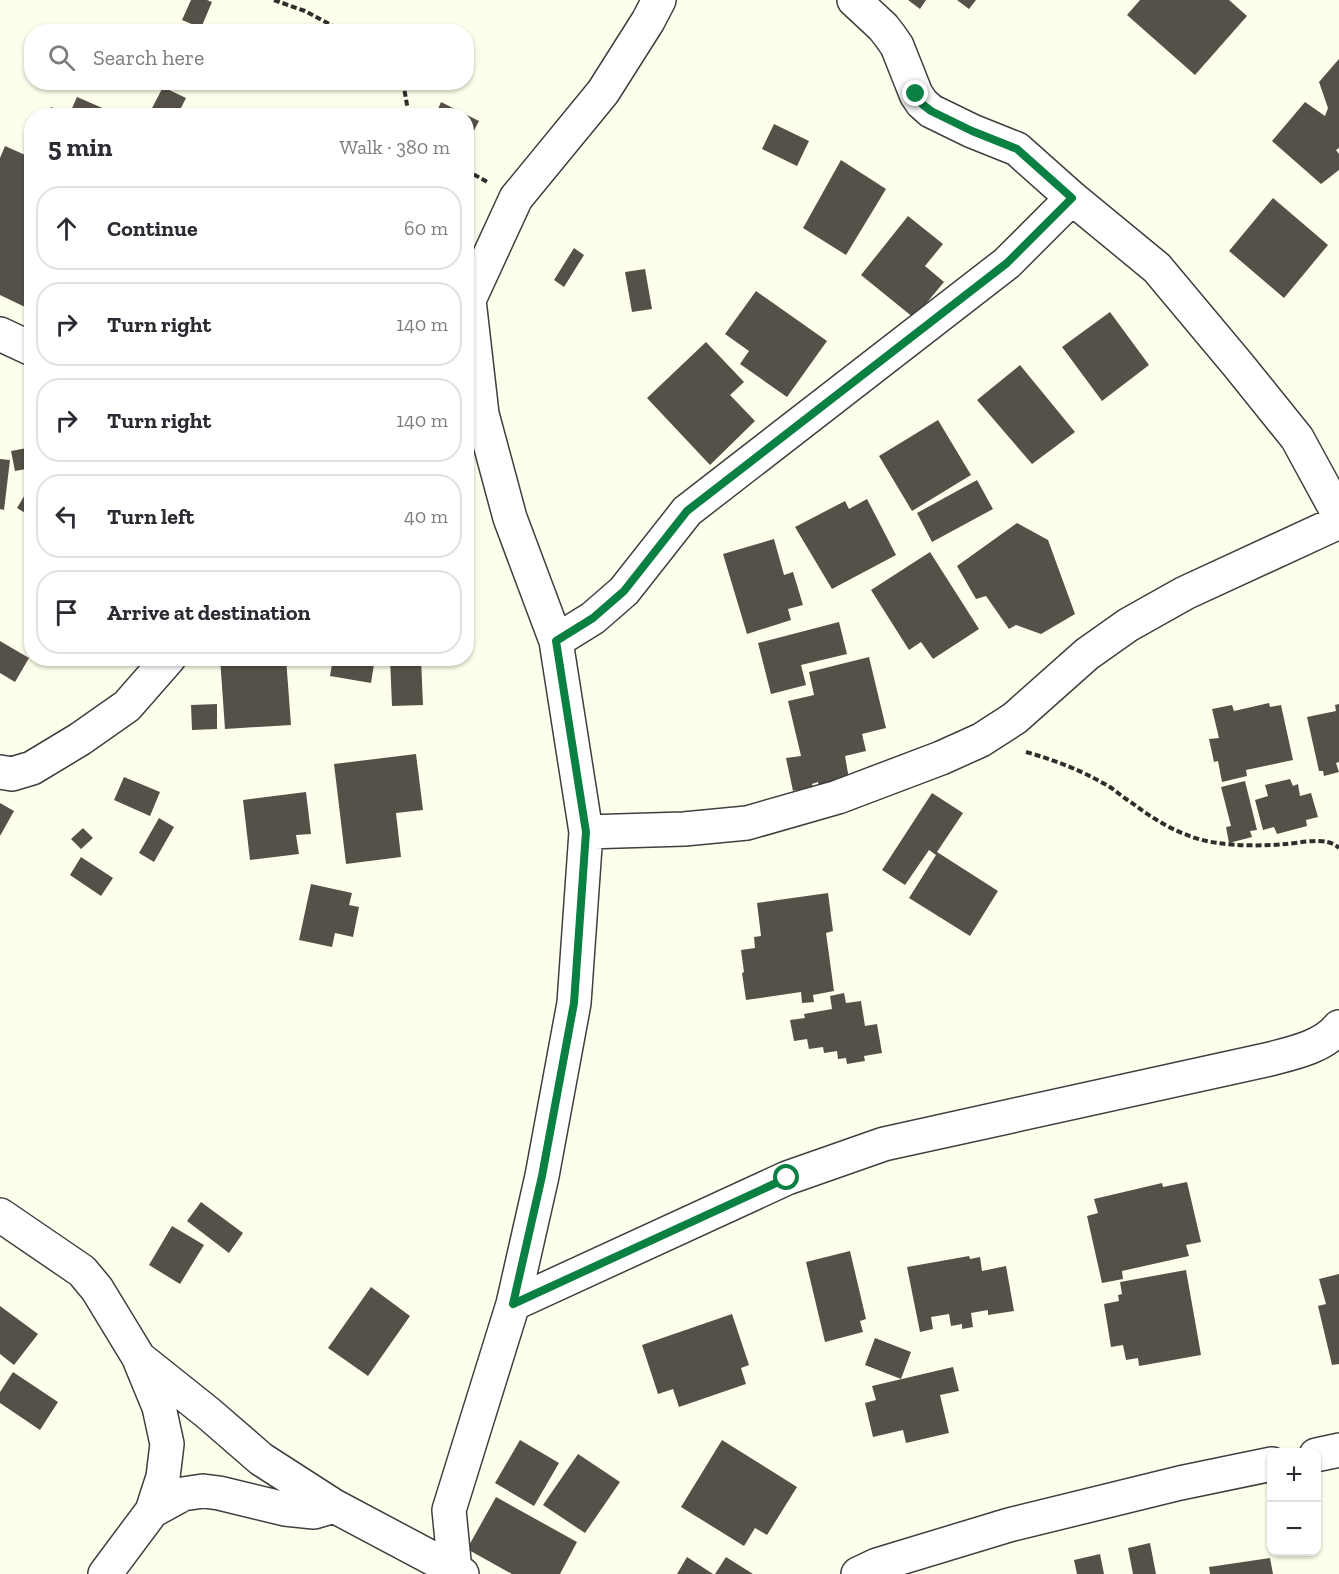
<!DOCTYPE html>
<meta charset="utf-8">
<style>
:root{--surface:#fff;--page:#f7f7f7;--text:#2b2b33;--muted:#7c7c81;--line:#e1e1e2}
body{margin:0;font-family:"Zilla Slab",serif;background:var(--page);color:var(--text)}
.controls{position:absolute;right:18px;bottom:18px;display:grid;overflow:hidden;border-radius:12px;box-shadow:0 2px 4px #0004}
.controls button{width:54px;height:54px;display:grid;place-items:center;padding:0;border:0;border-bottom:2px solid var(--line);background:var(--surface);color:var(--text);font:30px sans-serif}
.stop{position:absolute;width:18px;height:18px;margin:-14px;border:4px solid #0b8043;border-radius:50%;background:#fff}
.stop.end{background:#0b8043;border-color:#fff;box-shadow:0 2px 6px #0008}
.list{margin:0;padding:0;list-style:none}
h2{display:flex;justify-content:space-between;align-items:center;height:78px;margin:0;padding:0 24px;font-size:26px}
h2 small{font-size:20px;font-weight:400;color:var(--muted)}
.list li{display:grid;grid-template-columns:39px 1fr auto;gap:18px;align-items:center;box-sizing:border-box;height:84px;margin:0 12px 12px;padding:0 12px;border:2px solid var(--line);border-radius:24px}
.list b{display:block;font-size:22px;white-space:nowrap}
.list em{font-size:20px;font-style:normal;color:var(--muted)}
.icon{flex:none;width:33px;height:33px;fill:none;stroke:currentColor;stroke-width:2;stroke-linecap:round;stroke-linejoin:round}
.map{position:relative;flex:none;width:1339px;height:1574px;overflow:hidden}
.search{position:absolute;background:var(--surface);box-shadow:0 2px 4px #0004;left:24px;top:24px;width:450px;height:66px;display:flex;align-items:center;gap:15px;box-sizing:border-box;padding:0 21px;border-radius:24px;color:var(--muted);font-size:22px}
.panel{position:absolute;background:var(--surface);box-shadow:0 2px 4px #0004;left:24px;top:108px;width:450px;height:558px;border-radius:24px}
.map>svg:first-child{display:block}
.building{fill:#565148}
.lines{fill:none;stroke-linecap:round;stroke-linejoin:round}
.minor-casing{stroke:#3f3f3f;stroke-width:36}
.path{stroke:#2e2e2e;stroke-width:4;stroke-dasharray:6 3;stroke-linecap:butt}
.minor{stroke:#fff;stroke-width:33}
.route{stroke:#0b8043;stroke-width:8}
</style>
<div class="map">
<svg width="1339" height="1574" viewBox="0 0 1339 1574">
<rect width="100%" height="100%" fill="#fdffec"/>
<path class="building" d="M191 0H207L212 2 201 28 182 20Z
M908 0H926L920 9Z
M957 0H976L969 9Z
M1140 0H1229L1247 16 1195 75 1127 15Z
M1339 59V148L1336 150 1339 154V170L1321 184 1272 141 1305 102 1325 116 1328 108 1319 82Z
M163 87 186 98 177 116H157L150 112Z
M77 97 114 113 113 116H47L51 107 69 115Z
M441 102 479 121 466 146V116H435Z
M774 124 809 141 797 166 762 149Z
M5 146 32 158V291L25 307 0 295V158Z
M841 160 886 189 846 255 803 228Z
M1273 198 1328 245 1284 298 1229 251Z
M908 216 943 244 925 266 944 282 914 318 861 275Z
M574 248 584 255 564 287 554 280Z
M645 269 652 309 632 312 625 272Z
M756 291 827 341 787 397 740 364 749 351 725 334Z
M1110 312 1149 365 1102 401 1062 347Z
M706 342 744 382 730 395 755 421 710 465 647 398Z
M1020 365 1075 432 1032 464 977 400Z
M938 420 971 475 912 511 879 456Z
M32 447V468L15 471 11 451Z
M0 459 10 460 4 510 0 509Z
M977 480 993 509 932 542 917 513Z
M32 483V517L17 508Z
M867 499 896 555 832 589 795 527 845 501 849 509Z
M1017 523 1048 540 1075 614 1041 634 1016 625 1009 629 986 596 976 599 957 566Z
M774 539 784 575 793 572 803 605 788 609 791 620 747 634 723 554Z
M930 552 979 629 933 659 921 642 909 650 871 590Z
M839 622 847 654 801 665 806 685 771 694 758 643Z
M0 641 29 658 15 682 0 673Z
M869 657 886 728 862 734 866 751 845 756 849 779 819 788 818 782 812 784 815 793 796 794V790L793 791 786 758 801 756 788 701 814 695 809 672Z
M220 658H286L291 725 225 729Z
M333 658H375L371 683 330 676Z
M390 658H421L423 705 392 706Z
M1269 703 1270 707 1281 705 1293 760 1246 770 1247 776 1222 782 1218 761 1214 762 1209 739 1219 738 1212 709 1232 705 1234 711Z
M217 704V729L192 730 191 705Z
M1339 704V762L1336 763 1339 772 1324 776 1323 771H1319L1307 717 1336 711 1335 705Z
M416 754 423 810 396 813 401 857 346 864 334 764Z
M124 777 160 792 150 816 114 800Z
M1290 779 1293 786 1298 784 1300 796 1311 793 1318 817 1306 820 1307 826 1277 834 1274 827 1263 830 1255 800 1268 796 1265 785Z
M1245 781 1257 830 1250 831 1252 837 1229 843 1226 827 1231 826 1221 787Z
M306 792 311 834 296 835 299 854 250 860 243 800Z
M932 793 963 813 937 852 998 891 970 936 909 898 936 855 929 850 905 885 882 870Z
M0 803 14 811 0 836Z
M159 818 174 827 154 862 139 853Z
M83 828 93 838 81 849 71 839Z
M81 857 113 878 101 896 70 875Z
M311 884 352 893 349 905 359 907 353 937 335 933 332 947 299 940Z
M828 893 833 931 826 933 834 991 813 995 814 1002 802 1003 801 992 746 1000 742 973 744 972 741 950 755 948 754 937 761 936 757 903Z
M844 993 846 1003 861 1001 865 1026 877 1024 882 1053 864 1056 865 1061 847 1064 846 1058 838 1059 837 1051 824 1053 823 1047 809 1049 807 1039 794 1041 790 1020 805 1018 804 1014 832 1009 830 996Z
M1187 1182 1201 1242 1186 1245 1189 1256 1122 1271 1123 1279 1102 1283 1087 1216 1098 1213 1094 1199 1162 1183 1163 1187Z
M201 1202 243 1233 229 1253 187 1221Z
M172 1226 204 1245 180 1284 149 1265Z
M850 1251 866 1319 860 1321 863 1332 825 1342 806 1262Z
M969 1256 970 1259 980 1257 982 1271 1006 1266 1014 1311 988 1315V1310L971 1313 973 1327 962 1329V1324L951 1326 949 1314 931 1317 933 1329 920 1332 907 1267Z
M1186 1270 1201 1355 1139 1366 1138 1358 1126 1360 1123 1345 1111 1347 1104 1304 1119 1301 1118 1295 1122 1294 1120 1282Z
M1339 1274V1364L1332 1365 1318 1306 1326 1304 1319 1279Z
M371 1287 410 1316 368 1376 328 1348Z
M0 1306 38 1334 14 1365 0 1354Z
M732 1314 749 1365 741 1368 746 1384 679 1407 673 1389 658 1394 642 1345Z
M875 1338 911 1352 901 1379 865 1365Z
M953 1367 959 1391 940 1395 949 1433 906 1443 903 1430 873 1437 865 1403 876 1400 872 1386Z
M13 1372 58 1402 40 1430 0 1403V1392Z
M520 1440 559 1463 534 1506 495 1483Z
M722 1440 797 1487 767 1535 755 1528 744 1546 681 1507Z
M578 1454 620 1482 585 1533 543 1505Z
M496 1497 577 1542 560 1574H512L467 1549Z
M1150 1543 1156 1574H1133L1128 1548Z
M1100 1554 1104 1574H1077L1074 1560Z
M687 1557 713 1574H677Z
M726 1557 753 1574H715Z
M1270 1558 1273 1574H1210L1209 1567Z"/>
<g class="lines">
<defs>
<path id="minor" d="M854 0 883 27 890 36 897 46 916 94 922 103 931 111 972 131 1017 149 1072 198 1157 268 1239 366 1297 438 1339 515
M0 334 32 349
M556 641 593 618 624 591 687 511 1007 263 1072 198
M0 772 12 774 32 768 80 739 127 706 169 658
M586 832 684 829 747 823 838 797 941 758 981 740 1015 718 1087 654 1128 625 1185 593 1339 522
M0 1215 82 1271 97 1289 139 1358 208 1413 261 1459 334 1506 462 1574
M513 1304 787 1178 884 1144 1270 1059C1293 1053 1323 1047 1339 1027
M140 1361 159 1407 167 1444 163 1477 152 1511
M1316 1455 1339 1450
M105 1574 152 1511 183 1494 203 1491 219 1493 285 1509 314 1512 334 1506
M457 1574 455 1571 449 1510 513 1304 542 1176 574 1003 586 832 556 641 510 518 482 414 469 300 516 198 603 92 648 21 659 0
M858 1574 877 1565 1009 1525 1180 1483 1272 1464"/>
</defs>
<use href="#minor" class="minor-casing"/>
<path class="path" d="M274 0 305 11 344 32
M403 82 409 116
M466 170 489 183
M1026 752C1055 760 1083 771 1110 787 1117 792 1124 798 1132 803 1157 822 1186 839 1218 843 1239 846 1265 846 1286 844 1298 843 1317 839 1327 842 1332 843 1336 845 1339 848"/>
<use href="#minor" class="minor"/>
</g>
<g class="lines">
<path class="route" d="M787 1178 513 1304 542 1176 574 1003 586 832 556 641 593 618 624 591 687 511 1007 263 1072 198 1017 149 972 131 931 111 922 104 916 94"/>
</g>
</svg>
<div class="controls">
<button>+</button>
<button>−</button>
</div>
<div class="stop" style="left:787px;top:1178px"></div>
<div class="stop end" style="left:916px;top:94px"></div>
<div class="search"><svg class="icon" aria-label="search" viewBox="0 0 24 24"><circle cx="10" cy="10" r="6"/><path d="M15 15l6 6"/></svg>Search here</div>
<section class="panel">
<h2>5 min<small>Walk · 380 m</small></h2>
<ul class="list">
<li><svg class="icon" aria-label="ahead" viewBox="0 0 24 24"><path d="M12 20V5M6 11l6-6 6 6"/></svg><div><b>Continue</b></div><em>60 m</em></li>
<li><svg class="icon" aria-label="right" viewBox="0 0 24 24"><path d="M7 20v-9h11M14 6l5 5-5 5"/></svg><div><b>Turn right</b></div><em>140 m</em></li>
<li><svg class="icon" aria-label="right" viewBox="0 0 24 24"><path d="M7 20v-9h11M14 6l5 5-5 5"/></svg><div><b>Turn right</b></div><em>140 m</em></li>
<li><svg class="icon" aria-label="left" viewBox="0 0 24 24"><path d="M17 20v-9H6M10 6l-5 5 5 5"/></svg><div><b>Turn left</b></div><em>40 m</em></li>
<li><svg class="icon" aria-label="arrive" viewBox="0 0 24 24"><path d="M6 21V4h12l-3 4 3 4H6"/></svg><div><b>Arrive at destination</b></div></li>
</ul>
</section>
</div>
